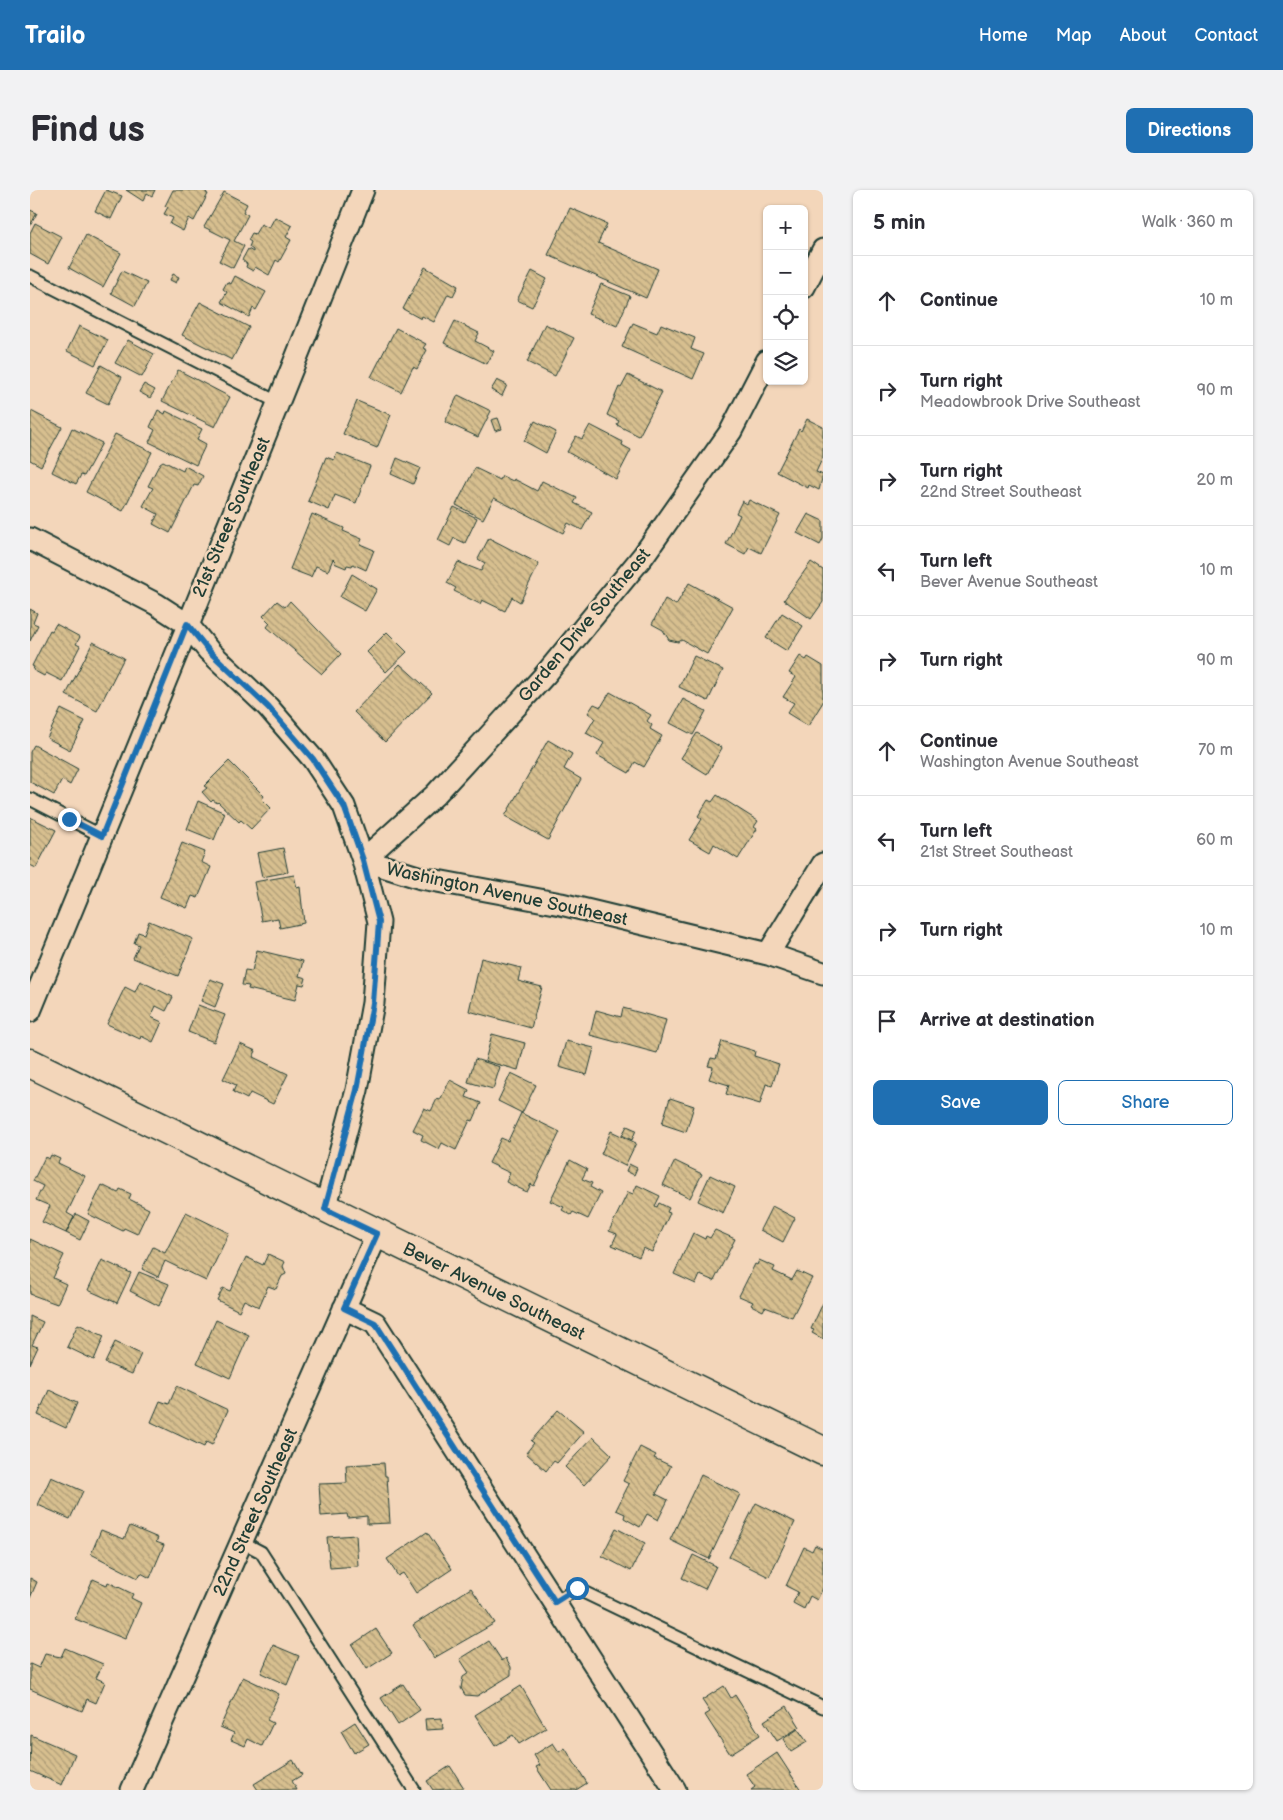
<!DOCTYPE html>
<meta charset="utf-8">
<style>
:root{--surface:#fff;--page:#f2f2f3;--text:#2b2b33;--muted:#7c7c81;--line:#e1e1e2;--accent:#1f6fb2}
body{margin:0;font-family:"Balsamiq Sans",sans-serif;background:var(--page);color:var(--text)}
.controls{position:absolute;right:15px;top:15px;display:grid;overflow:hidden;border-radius:8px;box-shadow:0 1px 4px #0004}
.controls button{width:45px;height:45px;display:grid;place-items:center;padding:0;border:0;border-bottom:1px solid var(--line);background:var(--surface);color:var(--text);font:25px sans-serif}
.stop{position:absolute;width:15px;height:15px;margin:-11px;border:4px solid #1f6fb2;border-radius:50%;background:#fff}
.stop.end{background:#1f6fb2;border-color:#fff;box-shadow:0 1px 5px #0008}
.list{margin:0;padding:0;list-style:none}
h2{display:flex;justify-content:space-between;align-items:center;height:65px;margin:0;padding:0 20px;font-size:21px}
h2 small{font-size:16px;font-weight:400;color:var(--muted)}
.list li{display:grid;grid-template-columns:32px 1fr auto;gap:15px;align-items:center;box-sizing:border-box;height:90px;padding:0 20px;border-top:1px solid var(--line)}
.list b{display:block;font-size:19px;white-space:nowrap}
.list p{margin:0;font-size:16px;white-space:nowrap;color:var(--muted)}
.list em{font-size:16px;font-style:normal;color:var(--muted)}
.actions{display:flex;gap:10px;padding:15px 20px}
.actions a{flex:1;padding:11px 0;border:1px solid var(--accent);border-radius:8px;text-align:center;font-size:18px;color:var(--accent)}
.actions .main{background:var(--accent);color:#fff}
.icon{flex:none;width:28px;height:28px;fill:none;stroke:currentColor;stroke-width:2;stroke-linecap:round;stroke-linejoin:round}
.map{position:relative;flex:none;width:793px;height:1600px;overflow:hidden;border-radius:8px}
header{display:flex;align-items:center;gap:30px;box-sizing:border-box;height:70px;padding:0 25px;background:var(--accent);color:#fff}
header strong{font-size:24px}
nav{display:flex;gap:28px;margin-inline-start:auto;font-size:18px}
.intro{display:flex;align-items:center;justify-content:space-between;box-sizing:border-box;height:120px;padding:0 30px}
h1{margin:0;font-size:35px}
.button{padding:12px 22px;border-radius:8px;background:var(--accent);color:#fff;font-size:18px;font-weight:700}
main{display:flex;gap:30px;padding:0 30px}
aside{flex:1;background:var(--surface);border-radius:8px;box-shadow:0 1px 4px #0004}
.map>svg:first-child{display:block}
.building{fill:url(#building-back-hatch);stroke:#1f3d34}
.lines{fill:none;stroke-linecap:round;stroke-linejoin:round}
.lane-casing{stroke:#1f3d34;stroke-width:15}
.street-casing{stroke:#1f3d34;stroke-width:25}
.secondary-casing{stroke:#1f3d34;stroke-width:31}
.lane{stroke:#f3d6ba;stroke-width:11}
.street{stroke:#f3d6ba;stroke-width:21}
.secondary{stroke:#f3d6ba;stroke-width:28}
.route{stroke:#1f6fb2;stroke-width:6}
.labels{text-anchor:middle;stroke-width:5;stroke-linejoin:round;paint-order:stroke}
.street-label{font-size:18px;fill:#1f3d34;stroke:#f3d6ba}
</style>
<header>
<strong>Trailo</strong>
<nav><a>Home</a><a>Map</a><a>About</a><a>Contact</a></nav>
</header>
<div class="intro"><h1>Find us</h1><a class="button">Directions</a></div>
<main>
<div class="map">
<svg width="793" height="1600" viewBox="0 0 793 1600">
<defs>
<pattern id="building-back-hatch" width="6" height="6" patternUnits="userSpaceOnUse" patternTransform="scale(1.25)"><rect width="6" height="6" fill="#d7bf8f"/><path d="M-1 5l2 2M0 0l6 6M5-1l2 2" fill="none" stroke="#ae9c76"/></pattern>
</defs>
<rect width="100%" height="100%" fill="#f3d6ba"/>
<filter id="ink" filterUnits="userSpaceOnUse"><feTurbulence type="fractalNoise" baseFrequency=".02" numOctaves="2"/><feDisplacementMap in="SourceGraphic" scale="10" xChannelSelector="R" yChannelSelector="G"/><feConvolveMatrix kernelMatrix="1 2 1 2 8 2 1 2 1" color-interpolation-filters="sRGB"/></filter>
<g filter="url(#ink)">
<path class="building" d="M76 0 92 6 81 29 65 21Z
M96 0H125L122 6 117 3 113 11Z
M143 0H177L176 3 178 4 164 31 159 28 153 41 140 34 143 28 134 24 138 17 135 16Z
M194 2 217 14 213 22 218 25 204 51 214 56 203 78 189 71 200 50 174 37Z
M540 18 577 34 568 53 628 79 616 108 518 65Z
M0 20 7 23 0 36Z
M245 27 262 36 256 47 261 50 249 72 246 70 239 85 225 77 223 81 216 77 217 74 212 70 218 59 223 62V60L219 57 221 52 218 50 222 43 225 44 231 34 239 38Z
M5 33 32 47 18 74 0 64V43Z
M56 45 91 63 73 97 39 78Z
M395 77 428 96 423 106 418 104 404 132 392 126 391 129 373 119Z
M92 81 117 93 105 116 81 103Z
M502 81 517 89 502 117 487 110Z
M143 84 149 87 146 93 140 90Z
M205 86 236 102 226 120 223 118 219 127 191 112 197 102 193 99 197 92 201 94Z
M571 94 600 106 587 136 558 124Z
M170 112 219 137 202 170 152 145Z
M425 131 449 143 445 151 464 161 457 174 414 153Z
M603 133 627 143 631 134 665 148 661 159 674 164 663 189 592 157Z
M515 134 544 148 525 186 497 172Z
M49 136 78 150 65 175 37 161Z
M366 138 396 154 393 158 397 160 387 179 383 177 371 202 341 187Z
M98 150 124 164 112 187 85 173Z
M71 175 92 187 78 214 56 203Z
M148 180 200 207 185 237 132 211Z
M598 185 632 202 609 246 587 235 589 231 577 225 589 197 591 198Z
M467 190 477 195 472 206 461 200Z
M114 194 125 200 120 208 109 202Z
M428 205 461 221 448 247 415 232Z
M327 211 361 225 347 258 313 244Z
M128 220 135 224 136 221 172 239 167 249 176 254 166 275 119 252 125 240 120 237Z
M1 221 32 237 11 276 0 270Z
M468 228 472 239 465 241 461 230Z
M777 229 793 237V267L786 282 793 285 789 300 779 295 778 298 747 282 769 239 771 241Z
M505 231 526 242 516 263 494 251Z
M560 235 593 252 592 255 601 260 586 289 537 262 546 246 552 249Z
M42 238 72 253 54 286 51 285 46 294 22 282Z
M85 244 122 262 93 321 56 302Z
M307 263 340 276 326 313 305 305 299 320 278 311 296 267 304 270Z
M367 268 390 278 383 294 361 284Z
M133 271 153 281 155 276 173 286 168 296 164 295 140 343 123 334 128 324 113 316 123 298 118 296 130 273Z
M445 278 470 290 472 286 483 291 484 289 507 301 512 291 547 308 544 313 562 322 552 340 538 333 533 343 464 308 453 329 426 315Z
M719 310 750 325 731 363 719 357 715 364 696 354 710 325 706 323 712 311 717 314Z
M424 317 447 328 435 353 424 348 420 356 408 350Z
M282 324 314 338 313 341 332 349 330 354 344 360 336 380 323 374 322 376 317 375 316 378 304 373 305 371 303 369 298 381 286 376 281 387 260 379Z
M778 324 793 331V349L790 355 767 343Z
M459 348 509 374 490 412 482 407 475 421 452 410 450 414 424 401 426 398 417 393 428 372 451 381 455 373 448 369Z
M781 372 793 380V412L781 429 754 410Z
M322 384 347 399 335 421 310 407Z
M659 393 703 417 677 464 652 450 648 452 639 450 633 440 622 434 635 409 646 415Z
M247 411 255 417 260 411 311 464 292 484 237 437 240 433 233 426Z
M0 419 7 423 3 433 8 435 0 451Z
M752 423 773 436 757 461 736 448Z
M26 434 50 447 46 454 50 456 32 491 16 483 14 486 3 480 4 477 2 476 20 440 22 441Z
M357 442 377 462 356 482 337 462Z
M63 452 94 468 67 521 36 505Z
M664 466 693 480 678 511 649 497Z
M770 466 776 470 778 467 793 476V512L778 536 757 523 764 513 753 507 766 487 759 483Z
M370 474 402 503 355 552 324 522Z
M580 502 621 525 617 531 622 535 620 539 632 546 614 577 605 572 599 583 567 565 574 553 556 543 565 528 558 523 564 514 571 517Z
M653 509 676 521 663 545 640 533Z
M31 519 55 531 40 560 17 548Z
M667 543 692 558 677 584 651 568Z
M518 550 542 564 534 579 551 589 518 650 475 626Z
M4 555 48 579 40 595 32 590 24 605 0 592V562Z
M199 571 234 606 232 609 241 618 221 639 211 630 209 632 188 612 187 613 183 610 181 612 172 602 177 598 174 596Z
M687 605 728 631 724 637 727 639 708 669 684 654 680 662 659 650 672 629 668 626 678 610 682 612Z
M168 611 195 623 184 650 157 639Z
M0 627 26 640 6 678 0 675Z
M152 653 175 662 171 672 181 677 168 708 162 706 157 718 130 707Z
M253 658 258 682 232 687 227 663Z
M264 685 267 698 270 697 274 733 250 738 248 728 232 731 224 692Z
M119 731 163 749 148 786 103 768 109 755 104 753 108 742 114 744Z
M227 760 273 771 269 786 276 788 274 795 269 794 265 810 218 799 219 796 212 795 215 780 222 781Z
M451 768 491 778 488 791 512 797 501 838 439 821Z
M180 789 194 794 185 817 171 811Z
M110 791 143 807 136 821 126 816 121 827 132 832 123 852 111 846 110 849 77 834 95 797 105 802Z
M168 815 195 825 184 852 158 842Z
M593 818 636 830 627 863 560 845 566 820 591 827Z
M462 844 495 853 488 880 455 871Z
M536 851 564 858 557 885 529 877Z
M692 851 725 861 724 866 749 874 742 896 736 894 730 914 696 904 699 895 679 889 683 877 678 876 681 868 686 869Z
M210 854 226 861 223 867 258 884 243 914 220 903 217 909 203 902 206 895 193 889Z
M445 869 470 877 463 899 438 892Z
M481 883 506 895 492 923 468 911Z
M420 890 439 900 436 907 451 913 443 931 440 930 426 960 412 953 409 959 391 950 393 945 383 940 394 918 401 921 407 909 410 910Z
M640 908 664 916 656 942 632 934Z
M491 923 530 942 504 996 501 994 497 1002 476 992 480 983 459 973 471 948 478 951Z
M597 936 606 940 602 950 592 945Z
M581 941 606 953 595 976 571 964Z
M21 965 30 969 28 973 55 986 37 1023 44 1027 36 1043 12 1032 20 1016 6 1010 13 996 3 991 15 967 19 969Z
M540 970 557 979 552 989 562 993 560 997 571 1003 558 1029 543 1022 541 1025 532 1020 534 1017 520 1011Z
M645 971 672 984 660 1008 633 995Z
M599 974 607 978 604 985 596 981Z
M680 985 705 997 693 1023 668 1011Z
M72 995 88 1003 90 999 101 1004 99 1009 119 1019 107 1044 94 1038 93 1041 58 1024Z
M607 995 630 1006 625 1016 627 1017 629 1013 639 1018 637 1022 640 1023 622 1062 613 1058 609 1067 582 1055 587 1044 579 1041 598 1002 603 1004Z
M742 1016 765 1028 753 1052 730 1040Z
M156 1022 199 1043 176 1091 135 1071 128 1087 112 1079 123 1057 135 1063Z
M46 1024 59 1031 50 1050 36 1043Z
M685 1040 705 1049 684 1091 670 1085 666 1094 644 1084 663 1043 675 1049 676 1046 680 1048Z
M0 1049 34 1065 23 1088 36 1094 27 1114 0 1104Z
M238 1064 255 1072 253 1076 256 1084 252 1086 246 1099 238 1096 229 1117 214 1110 209 1121 187 1110 193 1098 200 1101 216 1067 233 1075Z
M72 1070 101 1083 87 1113 58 1100Z
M729 1070 745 1077 743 1081 762 1090 767 1081 782 1088 762 1127 735 1117 733 1121 721 1115 723 1112 709 1106 725 1074 727 1075Z
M109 1082 139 1094 129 1116 100 1101Z
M793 1113V1149L782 1143 784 1140 781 1139Z
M0 1126 13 1132 2 1155 8 1157 0 1174Z
M186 1130 219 1145 200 1188 167 1173Z
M48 1134 74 1146 64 1170 37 1157Z
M85 1152 111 1164 102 1184 75 1173Z
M147 1196 198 1220 182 1255 176 1252 174 1257 121 1232 130 1211 139 1214Z
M19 1200 47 1213 36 1238 8 1225Z
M528 1220 554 1242 527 1273 524 1271 516 1281 496 1263 504 1253 501 1251Z
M563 1247 582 1265 554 1295 535 1277Z
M610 1257 626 1265 624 1268 641 1276 626 1304 638 1310 628 1330 617 1324 610 1337 594 1328 595 1324 586 1320 599 1294 593 1291Z
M354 1273 355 1286H357L360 1333 337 1334V1326L318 1328 317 1324 291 1326 289 1294 317 1293 316 1275Z
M671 1285 710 1304 679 1369 640 1350Z
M21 1287 53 1301 40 1329 8 1315Z
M726 1313 765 1332 739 1387 699 1367Z
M100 1336 128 1348 126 1352 134 1355 120 1388 111 1383 108 1388 61 1364 71 1340 94 1349Z
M586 1338 615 1353 601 1381 572 1366Z
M397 1342 422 1379 386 1403 373 1383 368 1386 357 1369Z
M326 1345 328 1376 300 1378 297 1347Z
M785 1355 793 1359V1398L787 1410 780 1406 774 1419 763 1413 768 1402 756 1396 774 1357 782 1361Z
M663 1365 686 1376 675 1399 652 1388Z
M0 1388 7 1392 0 1408Z
M63 1389 77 1395 78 1392 103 1404 101 1408 111 1413 95 1449 45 1429Z
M441 1398 465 1433 404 1468 383 1435Z
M346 1439 362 1463 337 1479 322 1455Z
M459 1451 472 1471 476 1468 481 1477V1485L447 1506 435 1505 431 1498 433 1487 439 1483 430 1469Z
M243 1455 269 1466 257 1495 231 1483Z
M35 1458 73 1474 66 1488 75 1492 66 1513 57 1509 52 1521 0 1499V1474L9 1478 15 1464 31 1467Z
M213 1487 249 1504 237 1530 243 1533 232 1556 218 1549 215 1556 201 1550 204 1543 190 1537Z
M373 1494 390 1520 368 1535 351 1508Z
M491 1496 516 1538 489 1554 483 1545 465 1556 445 1525Z
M694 1496 701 1508 705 1505 730 1545 700 1564 675 1525 680 1522 672 1510Z
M757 1516 770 1537 747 1551 734 1531Z
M412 1528 413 1539 396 1540 395 1529Z
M325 1532 339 1554 324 1563 311 1541Z
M768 1539 777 1552 761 1562 753 1549Z
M1 1545 45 1564 32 1595 0 1581Z
M523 1553 529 1562 535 1558 557 1593 546 1600H521L506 1577 510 1575 504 1565Z
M747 1563 771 1600H721L725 1597 716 1584Z
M263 1570 272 1585 262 1591 267 1600H228L224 1594Z
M420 1576 434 1598 403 1600 397 1591Z"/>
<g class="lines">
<defs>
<path id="lane" d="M0 86 249 213
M0 609 72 646
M212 1352 231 1362 384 1600
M525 1412 547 1399 793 1517"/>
<path id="street" d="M774 97 793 60
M0 349 126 414 157 434 179 461 238 517 283 569 314 616 333 670 391 688 531 714 738 764 793 783
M738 764 793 674
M0 821C112 548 225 275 333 0
M295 1019 327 900 343 813 349 732 333 670 405 605 515 485 613 366 701 241 737 171
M314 1118 345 1133 645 1600
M102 1600 347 1044"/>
<path id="secondary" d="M0 873 793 1261"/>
</defs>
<use href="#lane" class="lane-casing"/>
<use href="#street" class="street-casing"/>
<use href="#secondary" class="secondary-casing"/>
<use href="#lane" class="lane"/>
<use href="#street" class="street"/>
<use href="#secondary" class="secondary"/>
</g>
</g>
<g class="lines" filter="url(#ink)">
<path class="route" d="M39 629 72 646 157 434 179 461 238 517 283 569 314 616 333 670 349 732 343 813 327 900 295 1019 347 1044 314 1118 345 1133 525 1412 547 1398"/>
</g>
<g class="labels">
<g class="street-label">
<text transform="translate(201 327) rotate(-67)" y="6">21st Street Southeast</text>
<text transform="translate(554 435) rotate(-50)" y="6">Garden Drive Southeast</text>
<text transform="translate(477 704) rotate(12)" y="6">Washington Avenue Southeast</text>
<text transform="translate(464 1101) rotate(26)" y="6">Bever Avenue Southeast</text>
<text transform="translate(225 1322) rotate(-66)" y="6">22nd Street Southeast</text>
</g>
</g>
</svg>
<div class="controls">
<button>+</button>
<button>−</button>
<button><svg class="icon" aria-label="locate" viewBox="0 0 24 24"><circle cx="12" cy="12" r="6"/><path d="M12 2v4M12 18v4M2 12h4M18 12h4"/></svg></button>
<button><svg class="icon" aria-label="layers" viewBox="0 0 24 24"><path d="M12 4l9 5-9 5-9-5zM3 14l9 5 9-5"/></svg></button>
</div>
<div class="stop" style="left:547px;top:1398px"></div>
<div class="stop end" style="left:39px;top:629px"></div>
</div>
<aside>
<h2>5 min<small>Walk · 360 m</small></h2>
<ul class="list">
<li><svg class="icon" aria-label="ahead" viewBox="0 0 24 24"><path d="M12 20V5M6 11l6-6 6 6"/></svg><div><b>Continue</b></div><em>10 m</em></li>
<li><svg class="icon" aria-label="right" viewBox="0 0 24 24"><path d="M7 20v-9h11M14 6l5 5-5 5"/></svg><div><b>Turn right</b><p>Meadowbrook Drive Southeast</p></div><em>90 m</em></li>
<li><svg class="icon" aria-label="right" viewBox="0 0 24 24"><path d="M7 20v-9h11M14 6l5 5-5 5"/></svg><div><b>Turn right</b><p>22nd Street Southeast</p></div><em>20 m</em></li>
<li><svg class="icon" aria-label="left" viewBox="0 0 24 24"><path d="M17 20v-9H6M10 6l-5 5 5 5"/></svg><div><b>Turn left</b><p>Bever Avenue Southeast</p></div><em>10 m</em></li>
<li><svg class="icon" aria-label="right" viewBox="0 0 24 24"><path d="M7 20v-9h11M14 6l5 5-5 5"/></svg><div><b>Turn right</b></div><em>90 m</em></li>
<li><svg class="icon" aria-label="ahead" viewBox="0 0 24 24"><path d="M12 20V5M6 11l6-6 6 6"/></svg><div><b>Continue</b><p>Washington Avenue Southeast</p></div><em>70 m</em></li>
<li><svg class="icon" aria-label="left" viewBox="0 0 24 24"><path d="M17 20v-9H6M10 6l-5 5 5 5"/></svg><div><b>Turn left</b><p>21st Street Southeast</p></div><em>60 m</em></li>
<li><svg class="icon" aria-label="right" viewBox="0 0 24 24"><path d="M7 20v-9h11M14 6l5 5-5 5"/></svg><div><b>Turn right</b></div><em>10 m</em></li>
<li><svg class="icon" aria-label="arrive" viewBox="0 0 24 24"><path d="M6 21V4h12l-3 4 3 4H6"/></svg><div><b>Arrive at destination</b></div></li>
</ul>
<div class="actions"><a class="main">Save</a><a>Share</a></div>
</aside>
</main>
